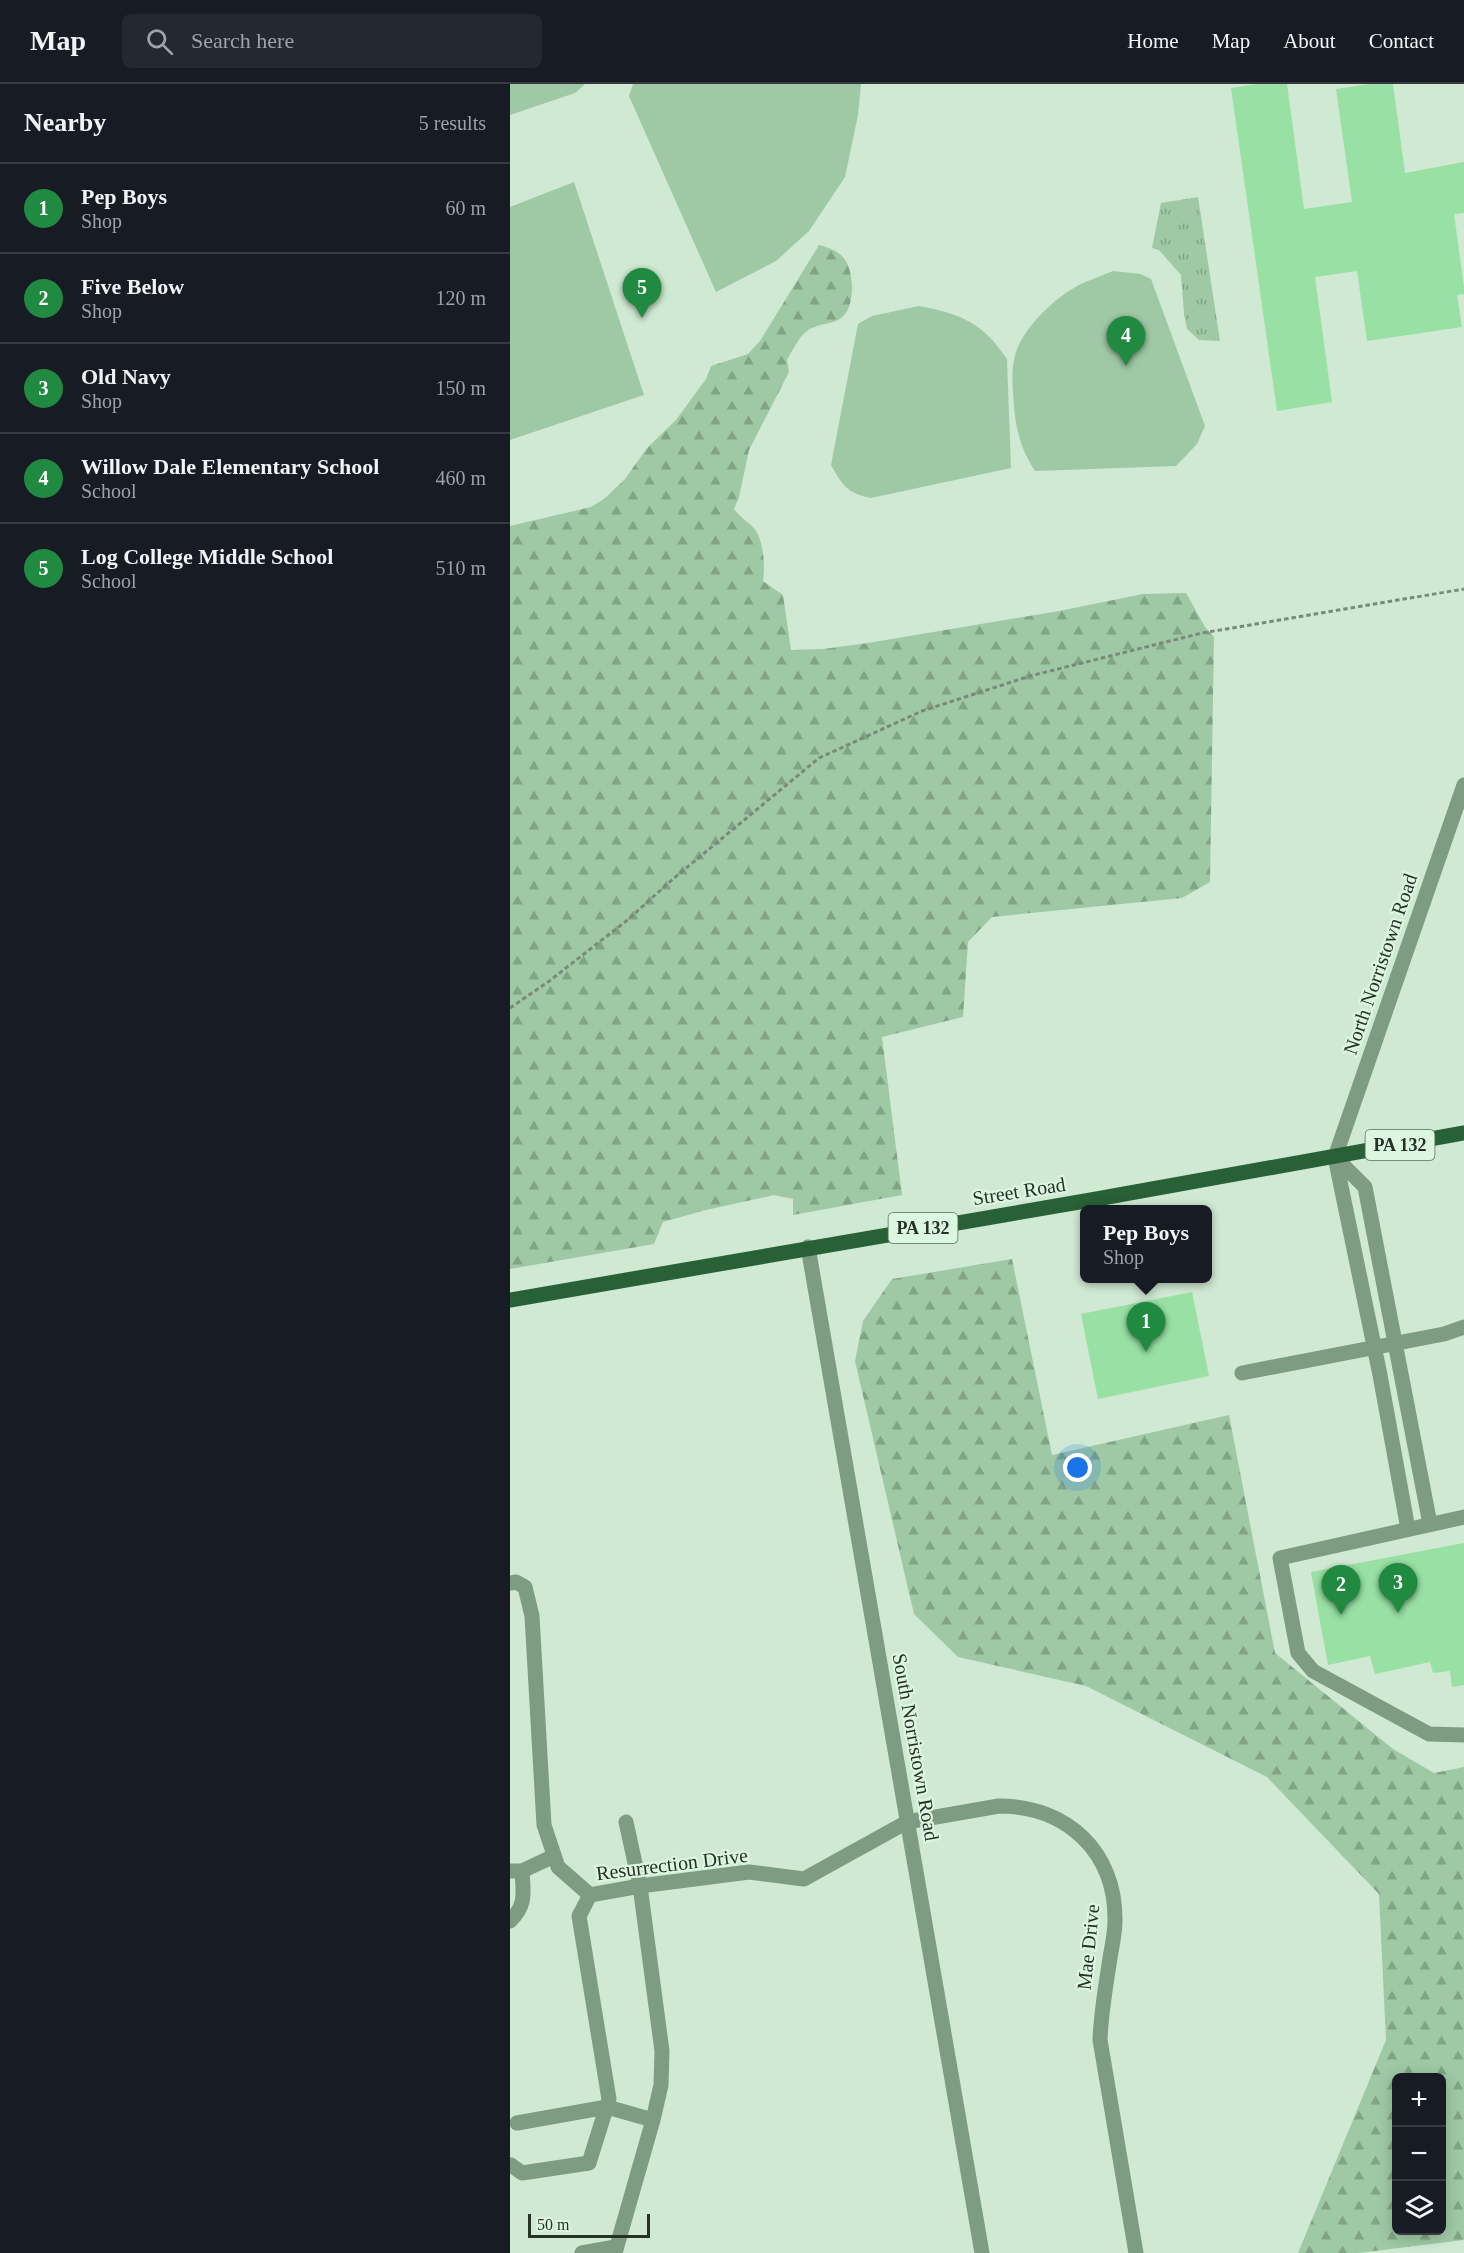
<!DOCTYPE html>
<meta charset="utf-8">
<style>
:root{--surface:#171b24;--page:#242831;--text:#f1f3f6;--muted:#9ea1a6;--line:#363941;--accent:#208a40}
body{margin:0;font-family:"Times New Roman",serif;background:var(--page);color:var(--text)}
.controls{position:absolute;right:18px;bottom:18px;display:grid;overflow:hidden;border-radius:9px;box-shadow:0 3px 15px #0003}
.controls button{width:54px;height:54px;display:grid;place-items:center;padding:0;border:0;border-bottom:2px solid var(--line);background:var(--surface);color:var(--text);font:30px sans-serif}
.scale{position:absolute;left:18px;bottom:15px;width:122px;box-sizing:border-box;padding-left:6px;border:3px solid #273128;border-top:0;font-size:16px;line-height:21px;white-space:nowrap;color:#273128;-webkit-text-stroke:4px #dcf7df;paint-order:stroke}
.you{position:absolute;left:568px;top:1384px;width:21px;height:21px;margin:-15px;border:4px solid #fff;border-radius:50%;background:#1a73e8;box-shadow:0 0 0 9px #1a73e833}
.badge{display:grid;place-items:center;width:39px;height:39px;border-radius:50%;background:var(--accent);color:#fff;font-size:20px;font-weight:700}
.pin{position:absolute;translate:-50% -50px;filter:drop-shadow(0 2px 3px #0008)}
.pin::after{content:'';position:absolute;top:32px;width:21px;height:18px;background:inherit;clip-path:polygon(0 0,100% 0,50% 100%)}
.popup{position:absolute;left:570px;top:1121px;width:132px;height:78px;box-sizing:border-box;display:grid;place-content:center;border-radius:9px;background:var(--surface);filter:drop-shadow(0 2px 4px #0005);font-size:20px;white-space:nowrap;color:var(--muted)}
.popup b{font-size:22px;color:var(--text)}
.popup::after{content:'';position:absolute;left:50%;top:100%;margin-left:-12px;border:12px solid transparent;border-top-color:var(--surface)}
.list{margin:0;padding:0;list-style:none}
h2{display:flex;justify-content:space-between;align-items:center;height:78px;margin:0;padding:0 24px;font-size:26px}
h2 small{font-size:20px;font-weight:400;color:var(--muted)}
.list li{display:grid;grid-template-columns:39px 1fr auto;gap:18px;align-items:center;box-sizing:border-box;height:90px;padding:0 24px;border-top:2px solid var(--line)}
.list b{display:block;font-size:22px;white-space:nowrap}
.list p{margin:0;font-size:20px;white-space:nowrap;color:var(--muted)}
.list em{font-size:20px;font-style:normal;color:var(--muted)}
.icon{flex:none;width:33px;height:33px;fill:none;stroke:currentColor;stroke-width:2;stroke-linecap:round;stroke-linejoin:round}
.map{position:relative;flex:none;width:954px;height:2169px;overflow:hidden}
header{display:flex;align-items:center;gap:36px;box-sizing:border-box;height:84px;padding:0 30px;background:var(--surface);border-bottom:2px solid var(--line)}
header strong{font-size:28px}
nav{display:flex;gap:33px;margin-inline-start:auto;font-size:21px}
.search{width:420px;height:54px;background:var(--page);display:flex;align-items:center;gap:15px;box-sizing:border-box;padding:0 21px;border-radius:9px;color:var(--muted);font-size:22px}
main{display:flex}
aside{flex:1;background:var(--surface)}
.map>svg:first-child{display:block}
.forest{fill:url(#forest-firs);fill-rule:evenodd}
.park{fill:url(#park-tufts)}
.pitch{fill:#9fc9a5}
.building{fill:#98e0a4}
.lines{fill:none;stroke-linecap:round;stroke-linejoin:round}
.path{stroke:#788a7a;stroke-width:3;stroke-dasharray:4.5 3;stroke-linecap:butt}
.minor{stroke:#7e9c82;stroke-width:15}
.major{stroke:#286135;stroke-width:15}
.labels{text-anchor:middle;stroke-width:4.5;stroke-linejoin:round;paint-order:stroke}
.shield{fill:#dcf7df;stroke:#5d6c5f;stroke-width:1.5}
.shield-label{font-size:18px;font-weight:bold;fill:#273128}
.street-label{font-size:20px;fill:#273128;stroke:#dcf7df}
</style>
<header>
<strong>Map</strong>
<div class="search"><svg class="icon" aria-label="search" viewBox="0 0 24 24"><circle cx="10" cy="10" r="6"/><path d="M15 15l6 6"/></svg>Search here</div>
<nav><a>Home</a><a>Map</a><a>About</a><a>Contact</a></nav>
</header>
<main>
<aside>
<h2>Nearby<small>5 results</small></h2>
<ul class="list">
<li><span class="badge">1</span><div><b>Pep Boys</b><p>Shop</p></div><em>60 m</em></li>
<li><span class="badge">2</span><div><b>Five Below</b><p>Shop</p></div><em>120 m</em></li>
<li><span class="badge">3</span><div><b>Old Navy</b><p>Shop</p></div><em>150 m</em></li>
<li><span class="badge">4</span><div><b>Willow Dale Elementary School</b><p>School</p></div><em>460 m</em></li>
<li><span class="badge">5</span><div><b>Log College Middle School</b><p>School</p></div><em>510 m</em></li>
</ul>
</aside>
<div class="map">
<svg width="954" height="2169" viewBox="0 0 954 2169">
<defs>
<pattern id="forest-firs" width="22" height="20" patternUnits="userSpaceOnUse" patternTransform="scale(1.5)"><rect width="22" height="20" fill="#9fc9a5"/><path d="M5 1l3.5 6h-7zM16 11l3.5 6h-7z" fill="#82a486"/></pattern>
<pattern id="park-tufts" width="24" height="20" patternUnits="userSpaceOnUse" patternTransform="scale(1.5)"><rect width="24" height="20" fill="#9fc9a5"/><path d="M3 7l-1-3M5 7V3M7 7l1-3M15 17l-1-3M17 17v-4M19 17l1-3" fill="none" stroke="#82a486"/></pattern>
</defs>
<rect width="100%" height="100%" fill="#cfe9d2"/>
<path class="forest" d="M309 161C318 163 327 167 333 173 344 185 345 218 335 230 328 240 312 239 302 244 290 249 283 266 277 276L279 288 239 366 229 413 224 425C230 434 244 441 247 449 254 462 255 482 253 497L273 511 281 566 313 565 358 559 549 527 633 510 676 509 695 543 704 553 700 798 672 814 482 833 458 858 453 933 372 953 392 1111 283 1131V1115L264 1111 196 1126 153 1138 144 1160 0 1185V442L81 423 94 415 115 395 137 364 166 336 196 295 201 282 238 270 250 257Z
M502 1175 542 1371 719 1331 765 1569 883 1665 924 1689 954 1683V2156L848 2169H788L876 1956 869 1810 757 1693 576 1602 448 1573 404 1530 345 1277 353 1237 382 1195ZM886 1994H932V2146H886Z"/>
<path class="park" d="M688 113 710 257 689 256 677 245 674 230 671 191 649 166 642 164 651 119Z"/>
<path class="pitch" d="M0 0H75L65 9 0 31Z
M123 0H351L348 31 335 93 299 147 266 177 206 208 119 12Z
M64 98 134 311 0 356V123Z
M603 187 631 190 641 195 695 342 687 360 666 382 525 387C511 365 506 347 504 322 503 307 501 290 504 276 509 246 547 211 573 199 583 195 593 191 603 187Z
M409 222C451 230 472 238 497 275L501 384 361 414C337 409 333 402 321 381L348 240 362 232Z"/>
<path class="building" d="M747 0H777L794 125 842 118 826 5 859 0H883L895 89 954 78V129L944 130 954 203V210L947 211 952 243 857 257 847 187 805 193 822 318 767 327 721 4Z
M682 1208 699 1292 588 1315 571 1230Z
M954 1459V1601L942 1603 940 1587 923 1589 920 1578 865 1590 860 1572 818 1581 801 1488Z"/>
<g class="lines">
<path class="path" d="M0 924 38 898 115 838 163 795 309 674 412 627 520 592 692 549 954 505"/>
<path class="minor" d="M825 1073 855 1103 920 1440
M298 1163 472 2169
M732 1289 934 1250 954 1243
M954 1433 770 1474 788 1569 803 1587 919 1650 954 1651
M898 1445 870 1291 825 1073 954 701
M0 1499 6 1498 15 1503 22 1532 34 1741 48 1783 80 1811 130 1802 239 1788 294 1795 397 1738 489 1722C557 1722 606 1768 605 1837 605 1849 602 1862 600 1874 596 1901 591 1928 590 1956L626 2169
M0 1787H12L44 1772
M0 1837C17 1821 13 1808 12 1787
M7 2039 97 2023 143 2036
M1 2081 12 2089 79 2079 99 2015 69 1832 80 1811
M72 2169 105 2163
M105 2169 143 2036 151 2001 152 1967 130 1802 116 1738"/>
<path class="major" d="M0 1216 581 1116 954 1049"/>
</g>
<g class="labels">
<g class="shield">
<rect x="855.5" y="1046" width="69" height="30" rx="4.5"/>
<rect x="378.5" y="1129" width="69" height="30" rx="4.5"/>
</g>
<g class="shield-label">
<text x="890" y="1067">PA 132</text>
<text x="413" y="1150">PA 132</text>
</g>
<g class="street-label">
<text transform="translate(870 880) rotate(-71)" y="7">North Norristown Road</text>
<text transform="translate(509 1107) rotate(-9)" y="7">Street Road</text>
<text transform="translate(406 1663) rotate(80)" y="7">South Norristown Road</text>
<text transform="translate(162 1780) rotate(-7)" y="7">Resurrection Drive</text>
<text transform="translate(578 1863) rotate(-84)" y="7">Mae Drive</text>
</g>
</g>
</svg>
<div class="controls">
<button>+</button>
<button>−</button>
<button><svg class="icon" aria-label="layers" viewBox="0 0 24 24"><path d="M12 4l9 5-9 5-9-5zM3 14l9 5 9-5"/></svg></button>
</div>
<div class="scale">50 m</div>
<div class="you"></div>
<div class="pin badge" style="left:636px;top:1268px">1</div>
<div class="popup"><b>Pep Boys</b>Shop</div>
<div class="pin badge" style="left:831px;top:1531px">2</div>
<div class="pin badge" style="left:888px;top:1529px">3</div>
<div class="pin badge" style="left:616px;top:282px">4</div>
<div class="pin badge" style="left:132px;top:234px">5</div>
</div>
</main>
